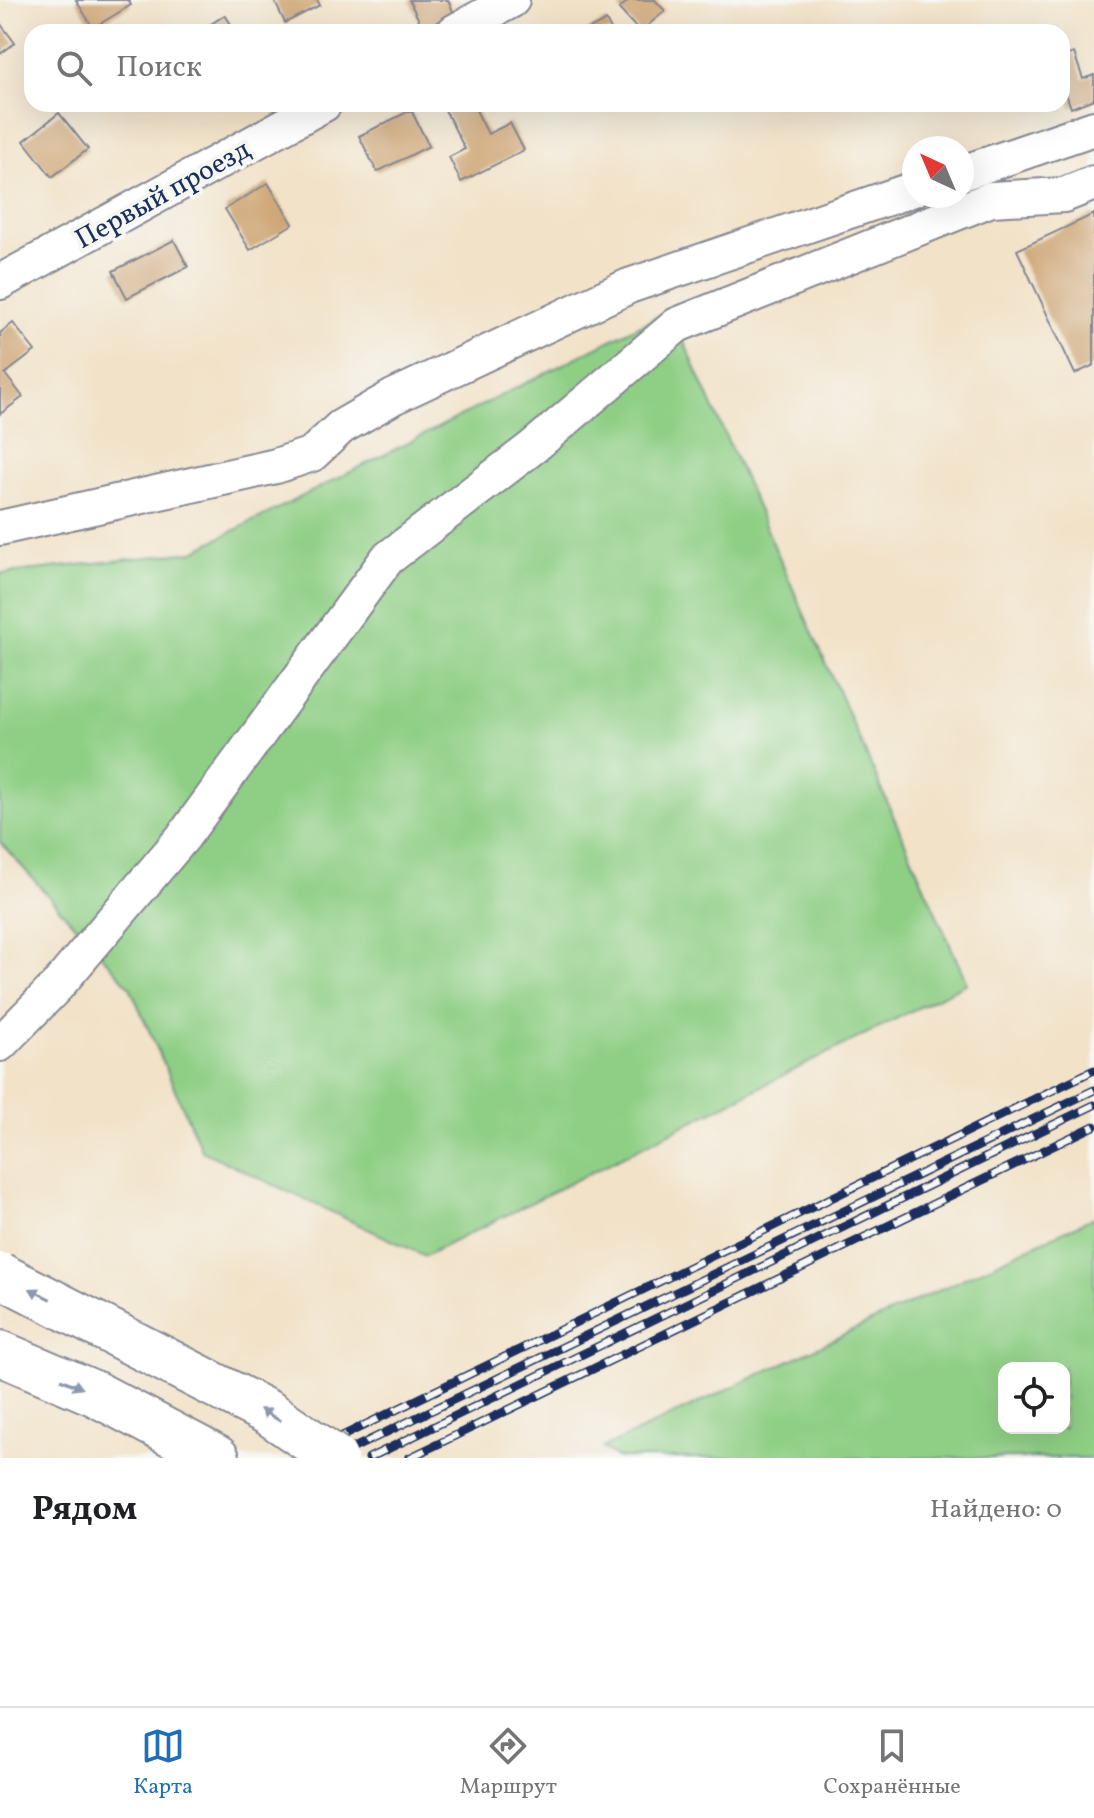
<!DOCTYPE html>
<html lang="ru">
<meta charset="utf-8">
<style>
:root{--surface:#fff;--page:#f6f6f6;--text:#202124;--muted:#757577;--line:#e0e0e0;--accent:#1f6fb2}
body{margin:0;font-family:Vollkorn,serif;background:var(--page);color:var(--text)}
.controls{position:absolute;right:24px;bottom:24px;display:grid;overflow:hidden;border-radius:16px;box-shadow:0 8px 32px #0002}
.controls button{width:72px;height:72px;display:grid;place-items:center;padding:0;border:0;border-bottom:2px solid var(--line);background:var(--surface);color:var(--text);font:40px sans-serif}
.compass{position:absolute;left:902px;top:136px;width:72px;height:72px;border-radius:50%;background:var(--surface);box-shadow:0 8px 32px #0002;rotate:316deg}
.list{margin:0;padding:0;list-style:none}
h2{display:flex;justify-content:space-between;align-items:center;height:104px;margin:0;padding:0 32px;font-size:34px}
h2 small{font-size:26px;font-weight:400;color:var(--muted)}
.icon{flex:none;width:44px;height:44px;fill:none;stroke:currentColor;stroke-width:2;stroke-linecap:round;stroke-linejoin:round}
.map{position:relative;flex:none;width:1094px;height:1458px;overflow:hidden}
.search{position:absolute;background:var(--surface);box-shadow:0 8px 32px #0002;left:24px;right:24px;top:24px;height:88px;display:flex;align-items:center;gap:20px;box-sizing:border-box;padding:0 28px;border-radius:24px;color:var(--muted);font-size:30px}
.sheet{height:248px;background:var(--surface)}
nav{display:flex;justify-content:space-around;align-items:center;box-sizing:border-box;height:112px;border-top:2px solid var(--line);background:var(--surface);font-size:22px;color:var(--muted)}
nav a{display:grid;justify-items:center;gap:4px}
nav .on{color:var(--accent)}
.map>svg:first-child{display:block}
.green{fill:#8fcf85;stroke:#557f72;stroke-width:2;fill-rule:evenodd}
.building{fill:#cea473}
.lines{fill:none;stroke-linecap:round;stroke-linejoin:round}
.minor-casing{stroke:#868893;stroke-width:38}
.major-casing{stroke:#868893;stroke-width:48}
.minor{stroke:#fff;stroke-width:34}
.major{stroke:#fff;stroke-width:44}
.rail-casing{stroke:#1b2f5e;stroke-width:9}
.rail{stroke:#f6f6f2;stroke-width:6;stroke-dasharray:18;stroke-linecap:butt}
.major-bridge-casing{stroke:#868893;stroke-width:48;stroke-linecap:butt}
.major-bridge{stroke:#fff;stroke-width:44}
.oneway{fill:#8d97ae}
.labels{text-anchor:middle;stroke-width:8;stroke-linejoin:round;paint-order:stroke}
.street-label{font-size:28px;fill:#1b2f5e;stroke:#f6f6f2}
</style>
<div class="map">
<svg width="1094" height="1458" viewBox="0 0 1094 1458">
<rect width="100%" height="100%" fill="#f6f6f2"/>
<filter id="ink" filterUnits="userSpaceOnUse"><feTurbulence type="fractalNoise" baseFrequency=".0125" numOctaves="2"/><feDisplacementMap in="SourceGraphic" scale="16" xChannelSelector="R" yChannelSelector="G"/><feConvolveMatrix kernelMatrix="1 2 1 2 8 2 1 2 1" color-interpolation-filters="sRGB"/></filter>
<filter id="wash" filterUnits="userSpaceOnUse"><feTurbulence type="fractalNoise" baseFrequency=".006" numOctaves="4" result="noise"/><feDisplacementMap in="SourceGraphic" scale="32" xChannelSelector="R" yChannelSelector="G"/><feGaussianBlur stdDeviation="1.8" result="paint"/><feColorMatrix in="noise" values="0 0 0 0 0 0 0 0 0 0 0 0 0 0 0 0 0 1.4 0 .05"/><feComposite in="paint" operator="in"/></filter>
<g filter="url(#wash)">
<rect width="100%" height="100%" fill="#f2e2c8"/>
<path class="green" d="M670 310 967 983 425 1256 202 1151 130 987 0 842V574L192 552Z
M1094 1217V1458H617L603 1448ZM1004 1368H1064V1428H1004Z"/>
<g id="blocks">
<path class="building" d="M76 0H128L131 5 93 28Z
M274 0H317L320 5 285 23Z
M409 0H448L454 14 423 29Z
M629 0H655L665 11 640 32 619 9Z
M225 15 236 32H199Z
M606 20 612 32H584Z
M0 23 15 43 0 54Z
M1074 53 1083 79 1094 75V99L1071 108 1062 82V57Z
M442 104H473L488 134 510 123 524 150 461 182 449 157 465 149Z
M411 110 429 146 377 172 359 136Z
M59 113 88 149 52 177 24 141Z
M268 183 293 224 250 250 225 209Z
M1094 214V365L1075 374 1017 250Z
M174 240 188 267 127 298 113 271Z
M13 323 35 351 5 374 23 397 0 414V333Z"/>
</g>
</g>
<g filter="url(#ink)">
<use href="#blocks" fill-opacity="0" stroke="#868893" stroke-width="2"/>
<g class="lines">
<defs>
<path id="minor" d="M454 32 512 0
M962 173 1094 128
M0 282 324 104
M0 528 276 466 312 454 341 427 393 397 629 286 914 189
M0 1044 57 986 184 836 387 559 533 447 677 325 991 199 1064 195 1094 183"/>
<path id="major" d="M0 1353 96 1394 217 1458"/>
</defs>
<use href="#minor" class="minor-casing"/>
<use href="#major" class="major-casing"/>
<use href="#minor" class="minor"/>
<use href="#major" class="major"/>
<defs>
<path id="rail" d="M297 1458 1094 1070
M333 1458 1094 1090
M369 1458 1094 1105
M409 1458 1094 1126"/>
</defs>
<use href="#rail" class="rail-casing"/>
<use href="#rail" class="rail"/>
<defs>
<path id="major-bridge" d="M0 1275 269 1413 335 1458"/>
</defs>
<use href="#major-bridge" class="major-bridge-casing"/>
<use href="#major-bridge" class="major-bridge"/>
</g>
<defs><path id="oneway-solid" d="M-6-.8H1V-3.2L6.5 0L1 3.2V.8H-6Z" transform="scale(2)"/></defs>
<g class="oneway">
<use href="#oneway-solid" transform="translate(40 1294) rotate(-153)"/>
<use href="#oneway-solid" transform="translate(72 1384) rotate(23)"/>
<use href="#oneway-solid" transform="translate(270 1415) rotate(-149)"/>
</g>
</g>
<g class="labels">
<g class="street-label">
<text transform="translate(162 193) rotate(-29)" y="10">Первый проезд</text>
</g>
</g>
</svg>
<div class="controls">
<button><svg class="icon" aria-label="locate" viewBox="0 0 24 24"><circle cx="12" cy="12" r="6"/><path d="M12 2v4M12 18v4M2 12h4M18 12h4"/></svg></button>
</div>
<svg class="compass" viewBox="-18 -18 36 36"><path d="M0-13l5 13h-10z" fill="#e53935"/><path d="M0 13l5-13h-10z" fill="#757577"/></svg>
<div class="search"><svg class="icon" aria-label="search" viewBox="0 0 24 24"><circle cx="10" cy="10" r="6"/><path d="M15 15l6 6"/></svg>Поиск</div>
</div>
<section class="sheet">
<h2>Рядом<small>Найдено: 0</small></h2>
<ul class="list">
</ul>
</section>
<nav>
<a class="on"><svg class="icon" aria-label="map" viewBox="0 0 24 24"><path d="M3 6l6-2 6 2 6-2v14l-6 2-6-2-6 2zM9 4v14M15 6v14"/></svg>Карта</a>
<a><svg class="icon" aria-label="directions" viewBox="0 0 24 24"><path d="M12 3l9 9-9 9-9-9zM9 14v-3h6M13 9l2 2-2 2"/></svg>Маршрут</a>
<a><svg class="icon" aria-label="saved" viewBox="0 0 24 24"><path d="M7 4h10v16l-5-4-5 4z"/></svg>Сохранённые</a>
</nav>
